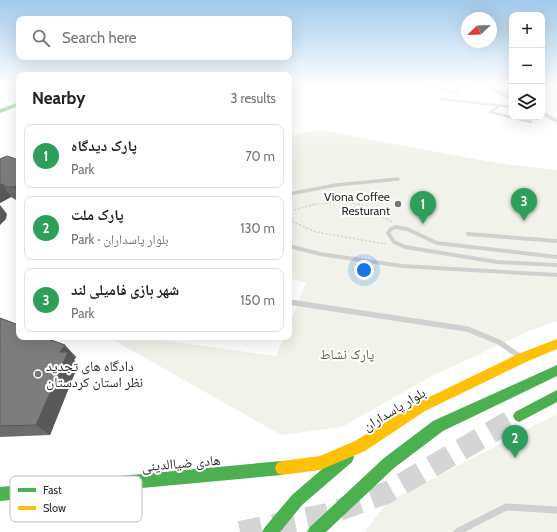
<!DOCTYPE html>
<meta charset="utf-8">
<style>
:root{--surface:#fff;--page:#f2f2f2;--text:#222;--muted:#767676;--line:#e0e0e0;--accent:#757575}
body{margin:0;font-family:Cabin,"Noto Naskh Arabic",sans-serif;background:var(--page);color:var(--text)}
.controls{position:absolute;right:12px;top:12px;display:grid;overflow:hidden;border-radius:8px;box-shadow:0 4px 16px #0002}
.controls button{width:36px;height:36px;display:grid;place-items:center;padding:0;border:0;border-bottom:1px solid var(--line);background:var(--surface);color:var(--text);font:20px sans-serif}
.compass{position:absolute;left:461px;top:12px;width:36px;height:36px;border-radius:50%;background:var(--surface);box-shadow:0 4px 16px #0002;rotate:247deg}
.you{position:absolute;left:364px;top:270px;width:14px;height:14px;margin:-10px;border:3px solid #fff;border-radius:50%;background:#1a73e8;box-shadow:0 0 0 6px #1a73e833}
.badge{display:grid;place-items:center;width:26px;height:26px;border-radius:50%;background:var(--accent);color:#fff;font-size:13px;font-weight:700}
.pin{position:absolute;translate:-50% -33px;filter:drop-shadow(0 1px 2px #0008)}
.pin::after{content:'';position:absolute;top:21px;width:14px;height:12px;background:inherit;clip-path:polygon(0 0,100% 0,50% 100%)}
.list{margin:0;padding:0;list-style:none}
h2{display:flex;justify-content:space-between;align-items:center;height:52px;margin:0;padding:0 16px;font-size:17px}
h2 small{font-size:13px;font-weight:400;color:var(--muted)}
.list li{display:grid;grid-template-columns:26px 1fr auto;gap:12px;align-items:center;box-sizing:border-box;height:64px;margin:0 8px 8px;padding:0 8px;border:1px solid var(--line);border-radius:8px}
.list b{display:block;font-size:15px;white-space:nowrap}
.list p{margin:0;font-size:13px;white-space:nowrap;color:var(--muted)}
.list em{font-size:13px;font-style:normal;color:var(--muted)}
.icon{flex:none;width:22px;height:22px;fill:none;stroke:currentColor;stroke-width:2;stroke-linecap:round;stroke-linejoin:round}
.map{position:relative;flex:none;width:557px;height:532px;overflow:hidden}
.search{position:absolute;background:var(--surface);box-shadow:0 4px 16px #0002;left:16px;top:16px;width:276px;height:44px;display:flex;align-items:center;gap:10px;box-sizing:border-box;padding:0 14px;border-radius:8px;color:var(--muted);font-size:15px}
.panel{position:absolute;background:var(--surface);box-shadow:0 4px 16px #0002;left:16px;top:72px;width:276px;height:268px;border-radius:8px}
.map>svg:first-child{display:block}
.green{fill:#f1f3ea}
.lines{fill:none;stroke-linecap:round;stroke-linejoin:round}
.primary-tunnel{stroke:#d5d5d5;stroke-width:22;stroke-dasharray:22 12;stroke-linecap:butt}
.path-far1{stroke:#d0d0d0;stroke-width:1;stroke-dasharray:1 1;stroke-linecap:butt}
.path{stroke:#d0d0d0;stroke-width:1.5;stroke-dasharray:2 2;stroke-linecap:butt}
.lane-far4{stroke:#d0d0d0;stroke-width:2.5}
.lane-far3{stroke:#d0d0d0;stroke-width:3.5}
.lane-far2{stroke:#d0d0d0;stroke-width:4}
.lane-far1{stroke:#d0d0d0;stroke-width:5.5}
.lane{stroke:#d0d0d0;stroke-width:7}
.street{fill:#d0d0d0;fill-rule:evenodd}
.fast{fill:#4caf50;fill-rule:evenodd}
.slow{fill:#ffc107;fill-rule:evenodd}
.wall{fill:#6c6c6c}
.shaded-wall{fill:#585858}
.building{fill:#7d7d7d;stroke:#585858}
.poi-dot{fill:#757575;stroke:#fff;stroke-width:1.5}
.labels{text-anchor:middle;stroke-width:4;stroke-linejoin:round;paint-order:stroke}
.poi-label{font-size:12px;fill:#2b2b2b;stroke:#fff;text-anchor:end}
.near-park-label{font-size:14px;fill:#596838;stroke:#fff}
.near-poi-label{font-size:14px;fill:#2b2b2b;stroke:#fff;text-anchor:start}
.near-street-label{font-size:14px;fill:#2b2b2b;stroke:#fff}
.key{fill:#fff;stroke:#bfbfbf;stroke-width:1}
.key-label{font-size:11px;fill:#2b2b2b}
</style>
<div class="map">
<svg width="557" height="532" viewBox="0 0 557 532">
<rect width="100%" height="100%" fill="#fff"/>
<path class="green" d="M320 130 496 163 557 170V321L529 331 432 376 342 427 281 435 108 337H139L276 356 284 337H289V325L306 283 289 278V136Z
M557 414V532H364L388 502Z"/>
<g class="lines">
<path class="primary-tunnel" d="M240 532 328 514 386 493 519 416"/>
<path class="path-far1" d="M0 96 19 90
M310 205 342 201 361 205"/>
<path class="path" d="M315 204 290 211 293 222 316 232 386 244
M358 204 392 222"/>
<path class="lane-far4" d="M425 85 459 93
M457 85 470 88
M441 99 512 107
M499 106 490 112 531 122"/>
<path class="lane-far3" d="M289 194 336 185 398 179"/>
<path class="lane-far2" d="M468 234 557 241
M289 246 320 254 402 266 557 275
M557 257 437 243 407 229 396 227 391 229 388 233 394 242 405 247 497 262 557 265"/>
<path class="lane-far1" d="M289 302 467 329 499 342 519 356"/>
<path class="lane" d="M457 532 506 507 557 510"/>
<path class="street" d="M482 85H488L512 97V101Z
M542 111 557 119V123L542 115Z"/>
<path class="fast" d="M19 102V106L0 113V109Z
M557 365V376L443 431 394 468 326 532H307L310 527 384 458 433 421Z
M557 390V402L523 420 519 422 515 420 513 416 515 412Z
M347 450 352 452 354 457 352 462 302 505 280 532H262L265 527 292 495 342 452Z
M282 461 287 463 289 468 287 473 282 475 0 501V487Z"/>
<path class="slow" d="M557 339V349L526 362 425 411 365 451 320 470 282 475 277 473 275 468 277 463 282 461 320 456 355 441 417 403 518 354Z"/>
</g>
<path class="wall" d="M19 158V200H16L11 197 0 203V159H16Z
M0 318 76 357 74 360 78 365 50 435 0 437Z"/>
<path class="shaded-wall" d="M2 184 11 197 0 203V185Z
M19 184V194L14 187Z
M0 205 7 214 6 219 0 225Z
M65 345 76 357 74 360 78 365 50 435 36 425 60 352Z"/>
<path class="building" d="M7 156 16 159 19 158V184L14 187H7L2 184 0 185V159Z
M0 318 19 325V337H43L65 345 60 352H68L36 425 0 426Z"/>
<linearGradient id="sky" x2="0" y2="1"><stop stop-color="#a0caec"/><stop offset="0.53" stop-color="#fff"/><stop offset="1" stop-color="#fff" stop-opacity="0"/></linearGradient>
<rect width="557" height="160" fill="url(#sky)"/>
<g class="poi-dot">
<circle cx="398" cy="204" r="4"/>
<circle cx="38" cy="374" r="4"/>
</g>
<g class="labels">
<g class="poi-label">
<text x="390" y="201">Viona Coffee<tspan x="390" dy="14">Resturant</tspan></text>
</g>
<g class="near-park-label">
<text x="347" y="359">پارک نشاط</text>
</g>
<g class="near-poi-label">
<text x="46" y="371">دادگاه های تجدید<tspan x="46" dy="16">نظر استان کردستان</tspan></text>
</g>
<g class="near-street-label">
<text transform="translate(394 409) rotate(-31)" y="5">بلوار پاسداران</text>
<text transform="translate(181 463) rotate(-5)" y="5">هادی ضیاالدینی</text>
</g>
</g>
<rect x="10" y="476" width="132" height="46" rx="6" class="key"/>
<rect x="18" y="488" width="18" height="4" fill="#4caf50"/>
<rect x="18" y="506" width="18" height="4" fill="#ffc107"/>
<g class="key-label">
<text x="43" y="494">Fast</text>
<text x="43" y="512">Slow</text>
</g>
</svg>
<div class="controls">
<button>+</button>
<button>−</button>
<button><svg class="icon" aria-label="layers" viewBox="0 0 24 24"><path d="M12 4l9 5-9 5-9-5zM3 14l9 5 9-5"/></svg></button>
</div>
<svg class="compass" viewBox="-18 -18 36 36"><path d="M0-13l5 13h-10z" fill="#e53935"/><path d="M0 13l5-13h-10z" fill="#767676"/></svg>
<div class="you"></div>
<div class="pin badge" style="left:423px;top:224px;background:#2e9e5b">1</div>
<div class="pin badge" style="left:515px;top:458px;background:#2e9e5b">2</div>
<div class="pin badge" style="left:524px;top:221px;background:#2e9e5b">3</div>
<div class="search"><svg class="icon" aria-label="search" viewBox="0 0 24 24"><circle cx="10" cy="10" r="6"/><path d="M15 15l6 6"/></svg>Search here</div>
<section class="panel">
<h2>Nearby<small>3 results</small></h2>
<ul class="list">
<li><span class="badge" style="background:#2e9e5b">1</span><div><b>پارک دیدگاه</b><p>Park</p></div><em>70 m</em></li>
<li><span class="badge" style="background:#2e9e5b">2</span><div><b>پارک ملت</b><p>Park · بلوار پاسداران</p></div><em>130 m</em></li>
<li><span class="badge" style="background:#2e9e5b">3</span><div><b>شهر بازی فامیلی لند</b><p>Park</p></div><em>150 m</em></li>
</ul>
</section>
</div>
